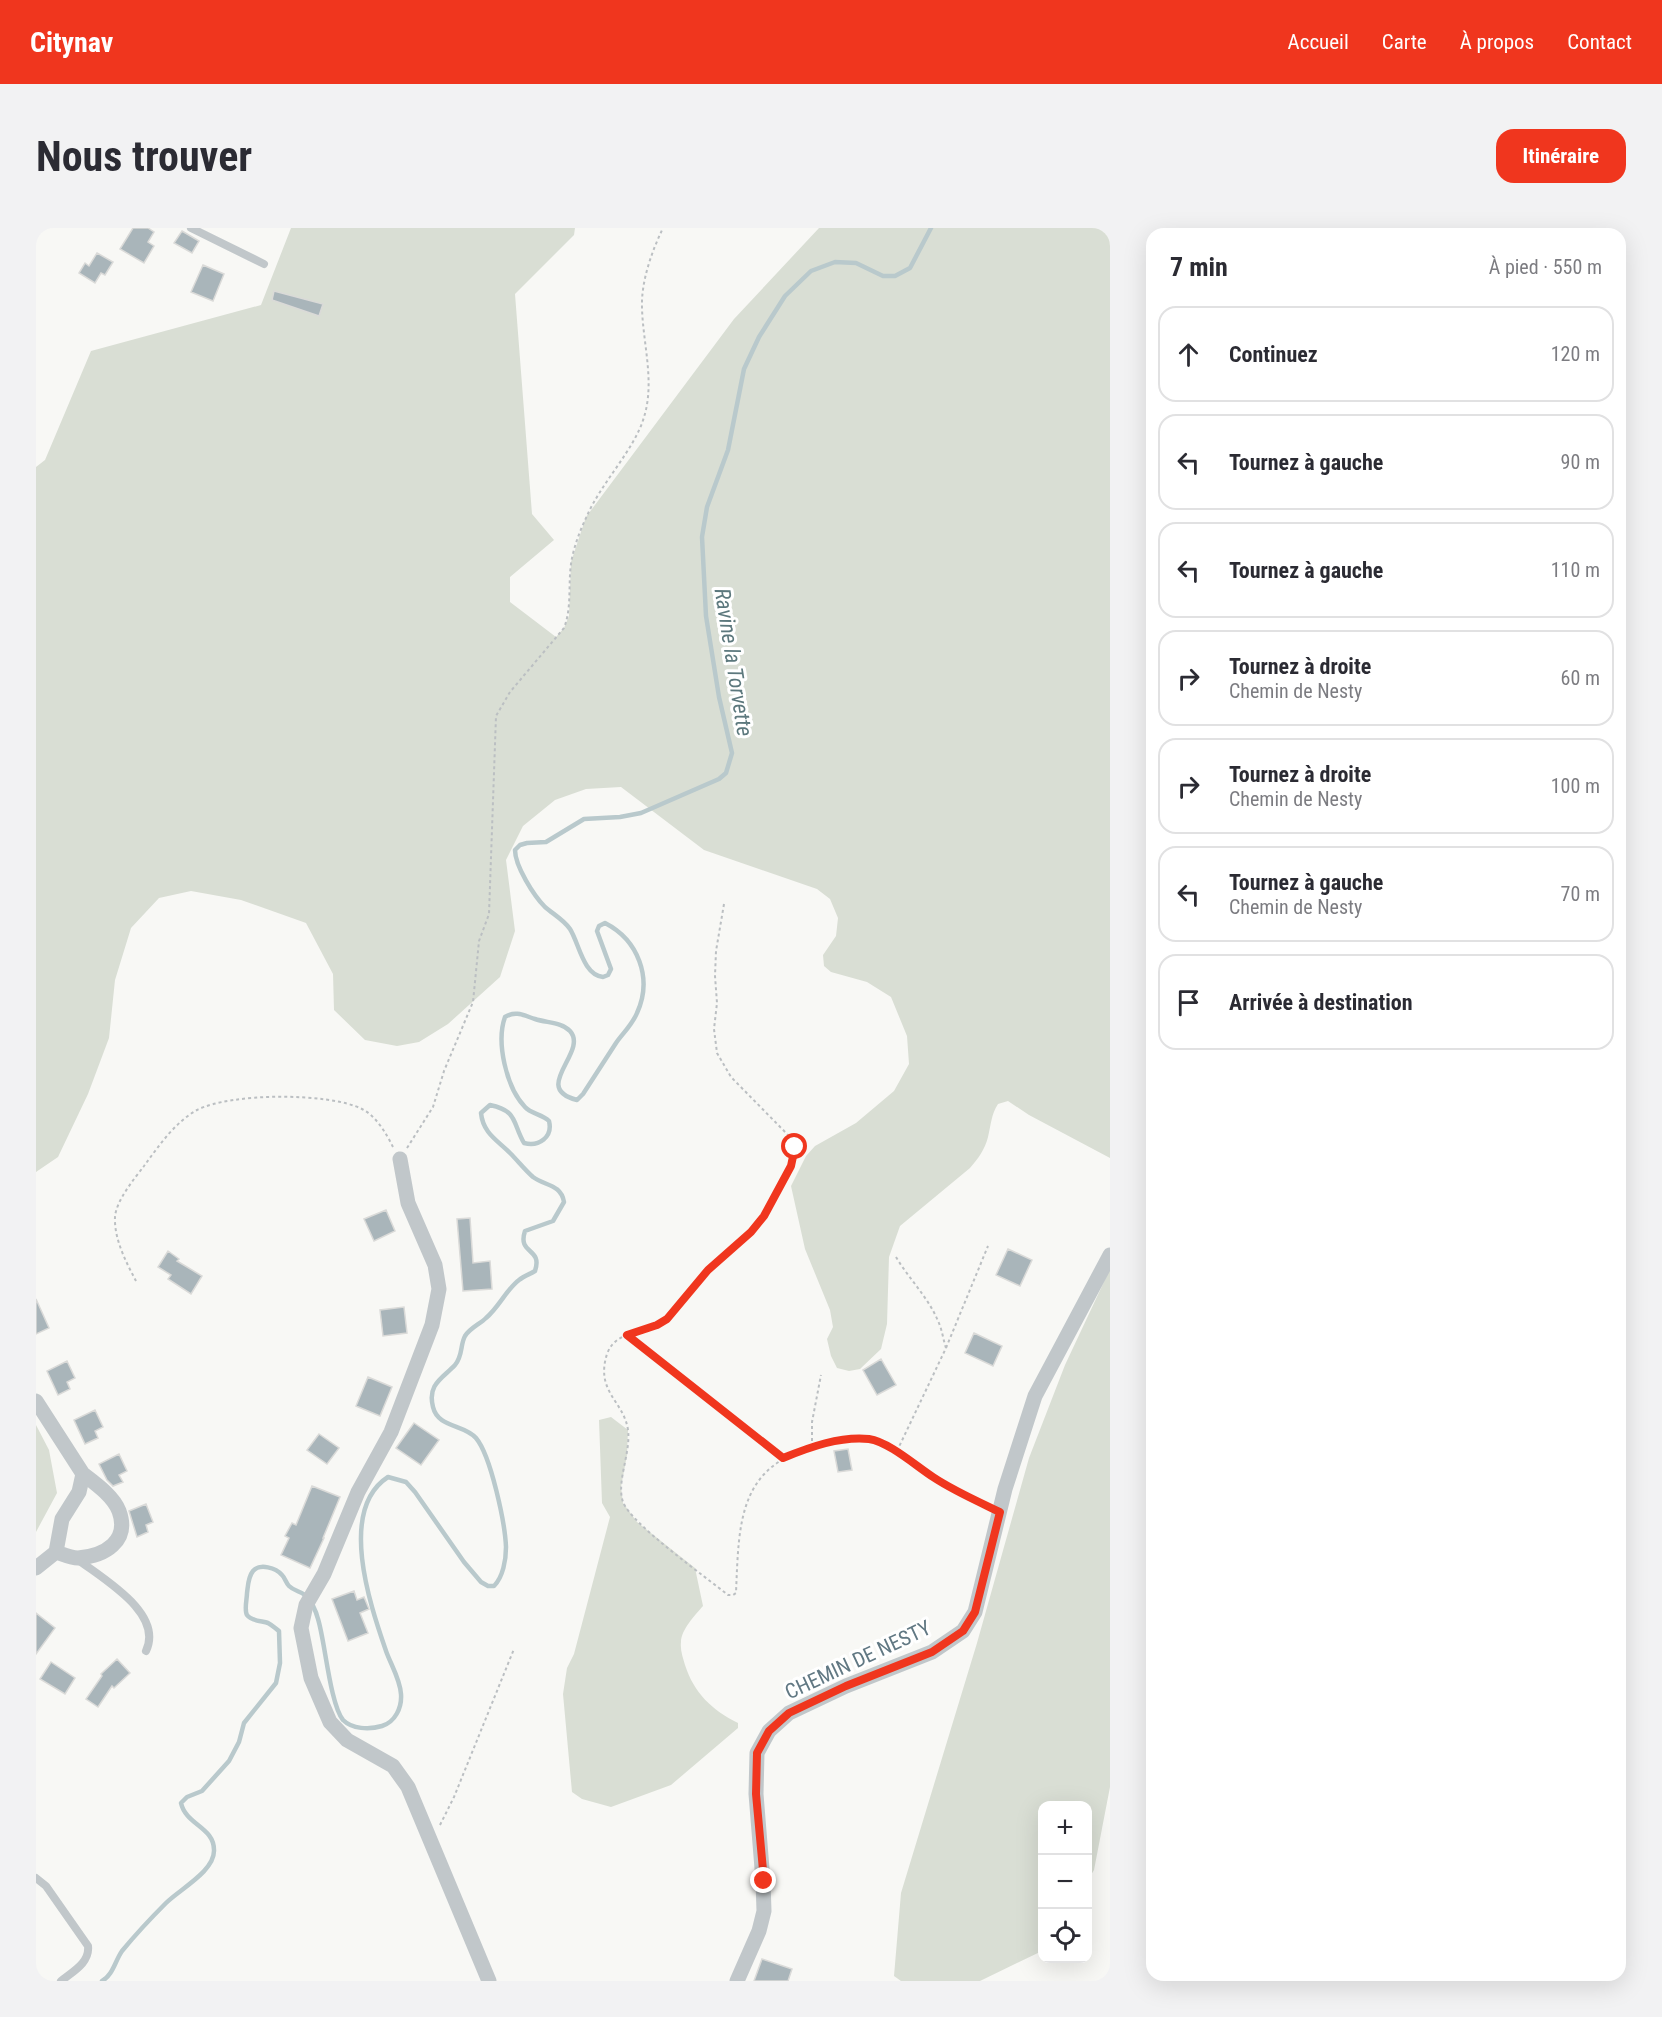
<!DOCTYPE html>
<html lang="fr">
<meta charset="utf-8">
<style>
:root{--surface:#fff;--page:#f2f2f3;--text:#2b2b33;--muted:#7c7c81;--line:#e1e1e2;--accent:#f0361e}
body{margin:0;font-family:"Roboto Condensed",sans-serif;background:var(--page);color:var(--text)}
.controls{position:absolute;right:18px;bottom:18px;display:grid;overflow:hidden;border-radius:12px;box-shadow:0 6px 24px #0002}
.controls button{width:54px;height:54px;display:grid;place-items:center;padding:0;border:0;border-bottom:2px solid var(--line);background:var(--surface);color:var(--text);font:30px sans-serif}
.stop{position:absolute;width:18px;height:18px;margin:-14px;border:4px solid #f0361e;border-radius:50%;background:#fff}
.stop.end{background:#f0361e;border-color:#fff;box-shadow:0 2px 6px #0008}
.list{margin:0;padding:0;list-style:none}
h2{display:flex;justify-content:space-between;align-items:center;height:78px;margin:0;padding:0 24px;font-size:26px}
h2 small{font-size:20px;font-weight:400;color:var(--muted)}
.list li{display:grid;grid-template-columns:39px 1fr auto;gap:18px;align-items:center;box-sizing:border-box;height:96px;margin:0 12px 12px;padding:0 12px;border:2px solid var(--line);border-radius:18px}
.list b{display:block;font-size:22px;white-space:nowrap}
.list p{margin:0;font-size:20px;white-space:nowrap;color:var(--muted)}
.list em{font-size:20px;font-style:normal;color:var(--muted)}
.icon{flex:none;width:33px;height:33px;fill:none;stroke:currentColor;stroke-width:2;stroke-linecap:round;stroke-linejoin:round}
.map{position:relative;flex:none;width:1074px;height:1753px;overflow:hidden;border-radius:18px}
header{display:flex;align-items:center;gap:36px;box-sizing:border-box;height:84px;padding:0 30px;background:var(--accent);color:#fff}
header strong{font-size:28px}
nav{display:flex;gap:33px;margin-inline-start:auto;font-size:21px}
.intro{display:flex;align-items:center;justify-content:space-between;box-sizing:border-box;height:144px;padding:0 36px}
h1{margin:0;font-size:42px}
.button{padding:15px 27px;border-radius:18px;background:var(--accent);color:#fff;font-size:21px;font-weight:700}
main{display:flex;gap:36px;padding:0 36px}
aside{flex:1;background:var(--surface);border-radius:18px;box-shadow:0 6px 24px #0002}
.map>svg:first-child{display:block}
.green{fill:#d9ded4}
.lines{fill:none;stroke-linecap:round;stroke-linejoin:round}
.stream{stroke:#b9c9cc;stroke-width:4.5}
.building{fill:#a9b5ba;stroke:#dadad8;stroke-width:1.5}
.path{stroke:#bbbfc2;stroke-width:2;stroke-dasharray:3 3;stroke-linecap:butt}
.lane{stroke:#c1c7ca;stroke-width:8}
.street{stroke:#c1c7ca;stroke-width:15}
.route{stroke:#f0361e;stroke-width:8}
.labels{text-anchor:middle;stroke-width:6;stroke-linejoin:round;paint-order:stroke}
.street-label{font-size:21px;fill:#617883;stroke:#fff}
.water-label{font-size:22px;font-style:italic;fill:#5c787d;stroke:#fff}
</style>
<header>
<strong>Citynav</strong>
<nav><a>Accueil</a><a>Carte</a><a>À propos</a><a>Contact</a></nav>
</header>
<div class="intro"><h1>Nous trouver</h1><a class="button">Itinéraire</a></div>
<main>
<div class="map">
<svg width="1074" height="1753" viewBox="0 0 1074 1753">
<rect width="100%" height="100%" fill="#f8f8f5"/>
<path class="green" d="M255 0H539L538 7 479 66 496 286 518 312 474 349V374L520 409 528 400 533 388 535 334 550 289 698 91 783 0H1074V930L993 887 972 873 962 876C955 887 955 897 952 909 949 921 942 931 934 940L864 998 853 1029 851 1096 845 1121 824 1141 813 1143 801 1140 795 1128 791 1111 797 1099 794 1082 769 1021 755 958 770 928 779 918 820 895 858 863 873 836 871 808 855 769 831 754 795 744 788 738 787 727 800 708 802 690 794 671 781 661 668 622 585 559 550 561 519 572 487 598 470 632 479 703 464 749 412 796 383 814 361 818 329 812 298 782 297 746 270 695 205 672 155 663 123 670 95 700 79 752 73 810 52 866 22 929 0 944V239L9 232 55 123 225 77Z
M1074 1041V1559L1058 1642 1052 1652V1578H1006V1723L944 1753H865L858 1748 865 1665 941 1415 993 1230 1029 1137Z
M575 1189 592 1202 591 1227 585 1259 587 1275 601 1294 659 1340 667 1378C659 1387 645 1402 645 1414 644 1422 647 1430 649 1437 658 1465 676 1482 702 1495V1500L635 1557 575 1579 546 1571 536 1564 527 1466 531 1440 538 1426 574 1289 566 1275 563 1192Z
M0 1197 13 1222 21 1265 0 1304Z"/>
<g class="lines">
<path class="stream" d="M66 1753C77 1747 79 1733 86 1723 100 1706 115 1690 130 1675 144 1661 179 1643 178 1622 178 1599 150 1597 145 1575L151 1569 166 1563 193 1533 203 1514 208 1495 240 1455 244 1435 243 1403C239 1400 236 1397 232 1395 226 1393 215 1393 211 1387 208 1382 211 1371 211 1365 212 1358 212 1349 217 1343 224 1335 240 1340 246 1347 249 1350 250 1355 253 1358 258 1363 264 1363 269 1367 275 1372 280 1383 282 1391 289 1413 294 1476 307 1492 316 1501 333 1502 346 1498 359 1494 366 1480 365 1466 364 1451 355 1437 350 1423 335 1379 301 1282 352 1249L370 1254 379 1264 428 1334 445 1354 452 1358H458C467 1349 470 1332 470 1319 469 1295 455 1228 440 1210 428 1196 402 1200 397 1179 391 1156 407 1150 419 1137 427 1128 424 1117 429 1108 434 1100 444 1096 450 1090 463 1079 470 1062 483 1052 488 1048 494 1046 499 1043 507 1019 481 1027 489 1003L517 993 528 974C525 956 509 958 497 949 489 942 482 933 474 925 461 912 447 905 445 885L454 877C482 883 476 894 488 915 503 919 517 909 513 893 506 886 495 886 489 879 470 859 460 814 469 789 480 782 489 788 499 791 511 795 526 794 534 803 553 824 494 860 541 872L547 866C558 849 569 832 580 815 587 805 596 797 601 785 617 750 602 712 569 695L563 698 561 703 575 741 572 747 567 749C547 747 543 715 534 701 528 692 517 686 509 679 498 668 479 638 479 622L484 617 491 615 510 614 548 591 584 589 605 585 683 551 690 545 696 525 683 469 670 388 666 309 671 279 692 222 708 141 723 109 749 68 775 43 799 34 820 35 847 48H859L874 40 895 0"/>
</g>
<path class="building" d="M97 0H112L118 4 112 14 118 18 108 35 84 21Z
M146 3 163 13 156 25 138 15Z
M61 25 77 34 69 47 65 45 59 55 43 45 49 35 53 38Z
M167 37 188 46 177 73 155 64Z
M238 63 287 76 283 88 236 72Z
M350 982 359 1003 338 1013 328 991Z
M434 990 437 1035 454 1033 456 1061 427 1063 421 991Z
M972 1021 996 1032 984 1058 960 1047Z
M132 1023 143 1031 141 1033 166 1048 155 1066 132 1051 135 1047 122 1039Z
M0 1071 13 1100 0 1106Z
M368 1079 371 1105 347 1108 344 1082Z
M938 1105 966 1118 957 1138 929 1125Z
M845 1131 860 1157 841 1167 827 1142Z
M31 1133 39 1150 31 1154 34 1161 22 1167 11 1143Z
M332 1149 356 1159 344 1188 320 1178Z
M59 1182 67 1199 59 1203 62 1210 49 1216 38 1192Z
M378 1195 403 1212 385 1237 360 1220Z
M283 1206 303 1220 291 1236 271 1222Z
M812 1221 816 1242 802 1244 798 1223Z
M83 1226 91 1243 83 1247 87 1254 77 1258 71 1252 63 1236Z
M276 1258 304 1269 287 1310H288L274 1340 245 1327 253 1310 249 1308 256 1295 260 1297Z
M110 1276 117 1294 110 1297 112 1304 101 1309 93 1283Z
M318 1363 321 1372 328 1369 333 1381 324 1385 332 1405 312 1413 296 1371Z
M0 1385 19 1400 0 1426Z
M81 1431 94 1445 78 1460 76 1458 62 1479 50 1471 66 1448 65 1446Z
M15 1434 39 1450 29 1466 4 1451Z
M726 1731 756 1741 752 1753H718Z"/>
<g class="lines">
<path class="path" d="M688 676 680 723 679 748 681 775 678 801 681 825 695 849 755 910C758 916 760 920 759 927 755 946 729 988 716 1002 703 1016 686 1028 673 1042 658 1057 647 1076 631 1090 614 1106 580 1100 571 1126 559 1164 588 1173 592 1202 595 1225 580 1254 587 1274 595 1296 671 1350 692 1367H697L700 1365C703 1293 702 1235 786 1217 801 1213 820 1208 836 1211 858 1217 879 1238 898 1249 915 1260 932 1269 950 1277
M371 920 397 879 408 843 437 774 443 713 453 686 460 488 474 464 528 400C536 379 532 358 535 336 537 321 544 302 551 288 565 255 599 221 608 189 619 154 607 116 606 80 605 53 616 23 627 0
M860 1029C873 1051 892 1069 902 1093 906 1101 907 1111 910 1120L861 1223
M100 1053C90 1034 78 1011 79 989 80 973 98 951 108 938 122 919 139 894 161 882 194 865 292 864 326 881 340 888 350 905 357 919
M591 1107 747 1230
M910 1120 952 1018
M776 1219V1194L785 1147
M404 1597 418 1569 478 1421"/>
<path class="lane" d="M155 0 228 36
M41 1331C67 1351 128 1385 110 1423
M0 1650 10 1658 52 1718C54 1735 36 1744 25 1753"/>
<path class="street" d="M364 931 372 975 399 1037 403 1061 396 1097 355 1204 322 1264 288 1346 270 1377 265 1400 275 1450 294 1494 311 1512 357 1538 372 1559 453 1753
M0 1173 47 1246 43 1264 26 1291 20 1324 0 1340
M20 1324C26 1326 35 1330 42 1330 69 1328 94 1313 83 1283 77 1268 60 1256 47 1246
M701 1753 723 1703 728 1683 727 1653 720 1566 721 1525 733 1503 753 1485 810 1458 896 1424 927 1403 939 1384 969 1261 999 1168 1074 1027"/>
</g>
<g class="lines">
<path class="route" d="M728 1653 720 1566 721 1525 733 1503 753 1485 810 1458 896 1424 927 1403 939 1384 964 1284C941 1273 918 1263 897 1249 880 1238 853 1214 833 1211 804 1208 774 1219 747 1230L591 1107 621 1097 631 1091 672 1042 715 1004 728 988 755 938 759 919"/>
</g>
<g class="labels">
<g class="street-label">
<text transform="translate(822 1432) rotate(-25)" y="7">CHEMIN DE NESTY</text>
</g>
<g class="water-label">
<text transform="translate(698 434) rotate(81)" y="8">Ravine la Torvette</text>
</g>
</g>
</svg>
<div class="controls">
<button>+</button>
<button>−</button>
<button><svg class="icon" aria-label="locate" viewBox="0 0 24 24"><circle cx="12" cy="12" r="6"/><path d="M12 2v4M12 18v4M2 12h4M18 12h4"/></svg></button>
</div>
<div class="stop" style="left:759px;top:919px"></div>
<div class="stop end" style="left:728px;top:1653px"></div>
</div>
<aside>
<h2>7 min<small>À pied · 550 m</small></h2>
<ul class="list">
<li><svg class="icon" aria-label="ahead" viewBox="0 0 24 24"><path d="M12 20V5M6 11l6-6 6 6"/></svg><div><b>Continuez</b></div><em>120 m</em></li>
<li><svg class="icon" aria-label="left" viewBox="0 0 24 24"><path d="M17 20v-9H6M10 6l-5 5 5 5"/></svg><div><b>Tournez à gauche</b></div><em>90 m</em></li>
<li><svg class="icon" aria-label="left" viewBox="0 0 24 24"><path d="M17 20v-9H6M10 6l-5 5 5 5"/></svg><div><b>Tournez à gauche</b></div><em>110 m</em></li>
<li><svg class="icon" aria-label="right" viewBox="0 0 24 24"><path d="M7 20v-9h11M14 6l5 5-5 5"/></svg><div><b>Tournez à droite</b><p>Chemin de Nesty</p></div><em>60 m</em></li>
<li><svg class="icon" aria-label="right" viewBox="0 0 24 24"><path d="M7 20v-9h11M14 6l5 5-5 5"/></svg><div><b>Tournez à droite</b><p>Chemin de Nesty</p></div><em>100 m</em></li>
<li><svg class="icon" aria-label="left" viewBox="0 0 24 24"><path d="M17 20v-9H6M10 6l-5 5 5 5"/></svg><div><b>Tournez à gauche</b><p>Chemin de Nesty</p></div><em>70 m</em></li>
<li><svg class="icon" aria-label="arrive" viewBox="0 0 24 24"><path d="M6 21V4h12l-3 4 3 4H6"/></svg><div><b>Arrivée à destination</b></div></li>
</ul>
</aside>
</main>
